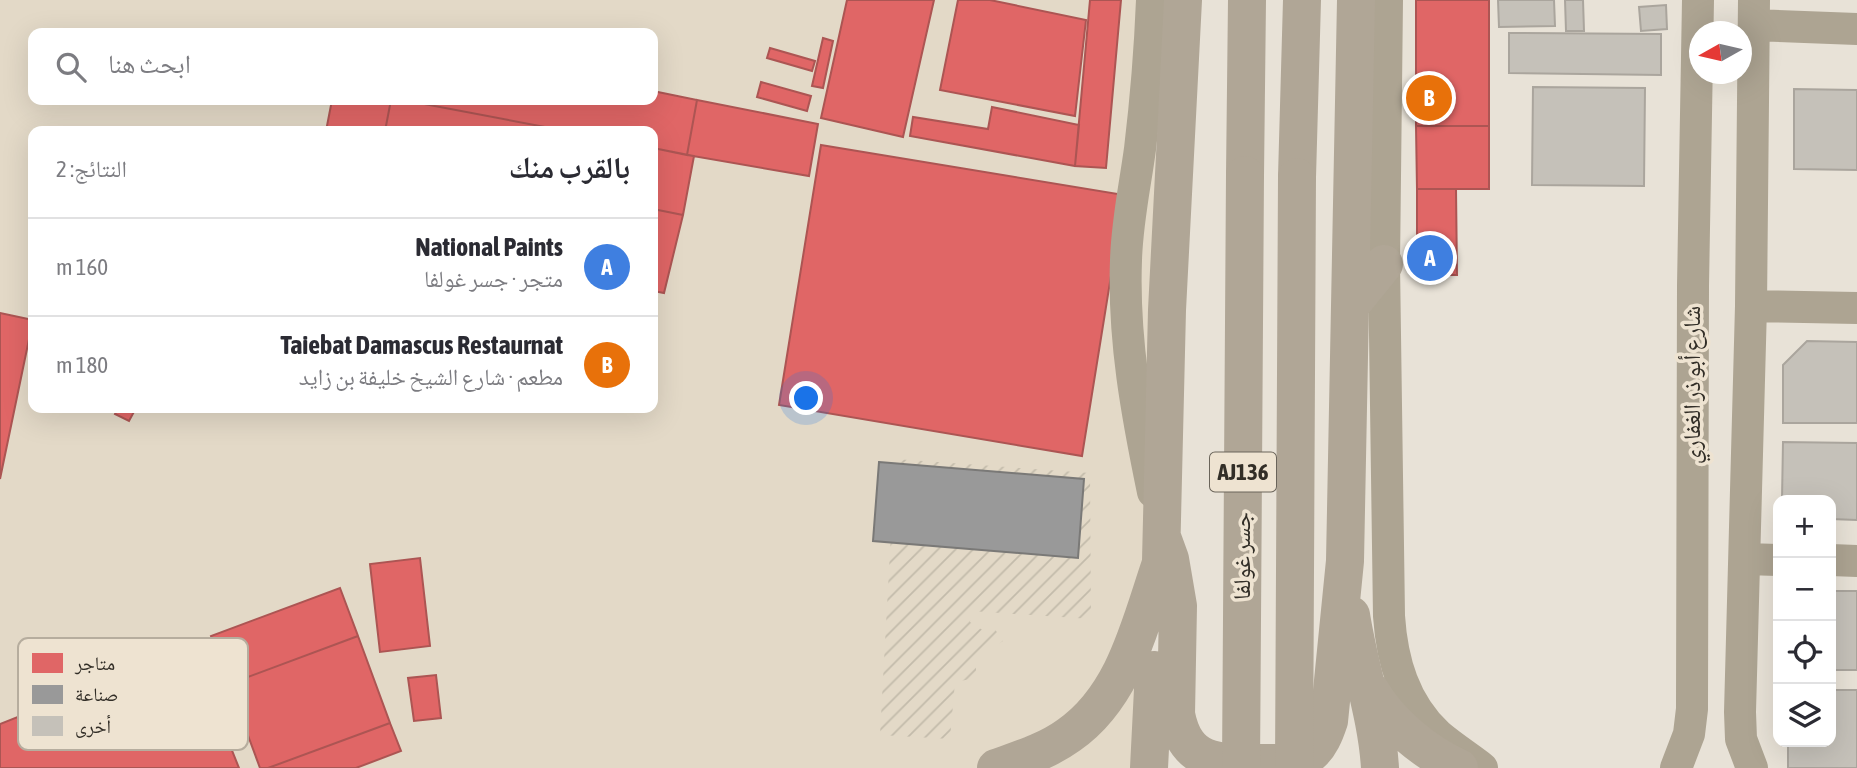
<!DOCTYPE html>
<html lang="ar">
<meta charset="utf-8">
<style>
:root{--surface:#fff;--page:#f7f7f7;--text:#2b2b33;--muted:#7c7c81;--line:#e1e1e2;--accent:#db2777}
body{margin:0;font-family:"Asap Condensed","Noto Naskh Arabic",sans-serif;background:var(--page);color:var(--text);direction:rtl}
.controls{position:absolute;right:21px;bottom:21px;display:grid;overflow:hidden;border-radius:14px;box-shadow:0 7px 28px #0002}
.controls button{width:63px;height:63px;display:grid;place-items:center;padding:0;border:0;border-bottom:2px solid var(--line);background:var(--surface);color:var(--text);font:35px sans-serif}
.compass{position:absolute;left:1689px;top:21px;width:63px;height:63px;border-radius:50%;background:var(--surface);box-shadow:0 7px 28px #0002;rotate:262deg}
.you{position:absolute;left:807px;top:399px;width:24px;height:24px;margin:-18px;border:5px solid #fff;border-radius:50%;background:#1a73e8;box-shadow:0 0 0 10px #1a73e833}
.badge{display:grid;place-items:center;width:46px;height:46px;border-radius:50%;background:var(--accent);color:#fff;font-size:23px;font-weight:700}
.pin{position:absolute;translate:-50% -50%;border:4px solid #fff;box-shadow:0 2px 7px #0006}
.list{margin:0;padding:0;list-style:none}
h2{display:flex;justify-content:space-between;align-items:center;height:91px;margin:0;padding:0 28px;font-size:30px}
h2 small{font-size:23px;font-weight:400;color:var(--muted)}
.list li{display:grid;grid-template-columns:46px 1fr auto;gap:21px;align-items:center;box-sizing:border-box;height:98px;padding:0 28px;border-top:2px solid var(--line)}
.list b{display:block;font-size:26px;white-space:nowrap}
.list p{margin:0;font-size:23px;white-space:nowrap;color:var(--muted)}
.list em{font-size:23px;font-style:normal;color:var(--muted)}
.icon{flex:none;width:38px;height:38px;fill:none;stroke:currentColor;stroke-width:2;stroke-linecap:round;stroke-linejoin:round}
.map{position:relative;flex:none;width:1857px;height:768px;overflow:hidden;direction:ltr}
.search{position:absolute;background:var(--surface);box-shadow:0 7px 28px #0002;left:28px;top:28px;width:630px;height:77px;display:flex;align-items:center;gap:18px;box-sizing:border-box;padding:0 24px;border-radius:14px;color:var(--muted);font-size:26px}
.panel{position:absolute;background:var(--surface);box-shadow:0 7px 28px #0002;left:28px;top:126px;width:630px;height:287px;border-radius:14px;direction:rtl}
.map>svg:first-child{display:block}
.built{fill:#e3d9c7;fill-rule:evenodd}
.industrial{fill:url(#industrial-furrows)}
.shops{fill:#e06666;stroke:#ac5553;stroke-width:2}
.industry{fill:#999;stroke:#7a7977;stroke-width:2}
.building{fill:#c5c1b9;stroke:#aaa59d;stroke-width:2}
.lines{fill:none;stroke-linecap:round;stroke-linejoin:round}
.minor{stroke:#ada492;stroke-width:32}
.primary{stroke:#b0a696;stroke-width:38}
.primary-bridge{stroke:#b0a696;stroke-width:38}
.labels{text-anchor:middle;stroke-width:7;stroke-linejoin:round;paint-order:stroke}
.shield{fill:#eee3d1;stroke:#6a645a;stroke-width:2}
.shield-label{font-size:23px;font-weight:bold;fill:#322e27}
.street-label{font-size:24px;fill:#322e27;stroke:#eee3d1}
.key{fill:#eee3d1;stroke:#b6ad9e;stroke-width:2}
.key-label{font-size:19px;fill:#322e27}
</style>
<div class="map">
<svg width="1857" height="768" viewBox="0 0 1857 768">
<defs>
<pattern id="industrial-furrows" width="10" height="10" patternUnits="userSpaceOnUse" patternTransform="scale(1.75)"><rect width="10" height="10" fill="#e3d9c7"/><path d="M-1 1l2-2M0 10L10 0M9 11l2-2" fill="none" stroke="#c3bbab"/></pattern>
</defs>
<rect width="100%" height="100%" fill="#e8e2d7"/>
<path class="built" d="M0 0H1159L1144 768H0ZM33 33H653V100H33ZM33 131H653V408H33Z"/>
<path class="industrial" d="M895 459 1090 473 1091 619 971 611 970 622 984 631 992 625 1003 641 976 658V678L955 682 950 739 880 735Z"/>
<path class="shops" d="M847 0H934L903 137 821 118Z
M958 0H990L1086 20 1075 116 940 90Z
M1090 0H1121L1106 168 1075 166Z
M1416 0H1489V126H1416Z
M823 38 833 41 823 88 812 86Z
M770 48 815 61 812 71 767 58Z
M761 82 811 96 807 111 757 97Z
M653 91 697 100 687 155 653 148V131H566L403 100H653Z
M332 100H391L385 131H326Z
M391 100H403L566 131H385Z
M697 100 818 124 809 176 687 155Z
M992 107 1079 125 1075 166 910 136 913 117 988 129Z
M1416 126H1489V189H1417Z
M821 145 1124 195 1082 456 779 405Z
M653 148 694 156 683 215 653 209Z
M1417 189H1456L1457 275H1417Z
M653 209 683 215 664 293 653 291Z
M0 313 33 320 0 479Z
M118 408H136L129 421 115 414Z
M420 558 430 646 380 652 370 564Z
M340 588 358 636 229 684 211 636Z
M358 636 390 723 268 768H260L229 684Z
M191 648 239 768H0V724Z
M436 675 441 718 414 721 408 678Z
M390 723 401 751 356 768H268Z"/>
<path class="industry" d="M879 462 1084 479 1078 558 873 541Z"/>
<path class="building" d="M1498 0H1554L1555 26 1499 27Z
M1565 0H1583L1584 31H1566Z
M1666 5 1667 29 1641 31 1639 7Z
M1509 33 1661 34V75L1509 73Z
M1533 87 1645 88 1644 186 1532 185Z
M1794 89 1857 90V170L1794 169Z
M1807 341 1857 342V423H1783V365Z
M1783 442 1857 443V520L1831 519V500H1782Z
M1831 591H1857V670H1831Z
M1831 690H1857V768H1788V742H1831Z"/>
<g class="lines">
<path class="minor" d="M1152 0C1150 50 1146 99 1140 149 1135 186 1127 222 1126 260 1123 339 1137 415 1153 492
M1387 0 1384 264 1389 616C1392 661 1404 703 1438 735 1452 747 1468 757 1482 768
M1754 25 1857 29
M1751 306 1857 308
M1745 559 1778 560
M1831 560 1857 561
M1676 768 1689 734 1692 709 1693 286 1698 0
M1752 768 1741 739 1740 712 1751 306 1754 0"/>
<path class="primary" d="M1245 175 1247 0
M1297 177 1302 0
M1350 306 1384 264
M1162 537 1170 559 1178 606 1176 714C1186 766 1220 763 1264 763 1280 763 1297 765 1310 754 1320 746 1325 733 1329 721L1345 561 1356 0
M1161 561 1167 310 1183 0
M1351 615C1359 667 1377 716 1380 768
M1370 690C1389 723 1424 752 1459 768
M996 768C1021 759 1047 751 1069 735 1125 696 1140 624 1161 563
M1149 768 1154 670"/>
<path class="primary-bridge" d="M1241 768 1245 175
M1294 768 1297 177"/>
</g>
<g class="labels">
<rect class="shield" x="1210" y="452.5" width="66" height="39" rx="5"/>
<g class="shield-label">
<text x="1243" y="480">AJ136</text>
</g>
<g class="street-label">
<text transform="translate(1692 385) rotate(-90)" y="8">شارع أبو ذر الغفاري</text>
<text transform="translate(1242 556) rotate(-90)" y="8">جسر غولفا</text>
</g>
</g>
<rect x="18" y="638" width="230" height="112" rx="10" class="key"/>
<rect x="32" y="653" width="31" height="20" fill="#e06666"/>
<rect x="32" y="685" width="31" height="19" fill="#999"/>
<rect x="32" y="716" width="31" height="20" fill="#c5c1b9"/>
<g class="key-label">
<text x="75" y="670">متاجر</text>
<text x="75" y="701">صناعة</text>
<text x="75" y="733">أخرى</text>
</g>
</svg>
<div class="controls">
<button>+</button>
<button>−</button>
<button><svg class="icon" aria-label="locate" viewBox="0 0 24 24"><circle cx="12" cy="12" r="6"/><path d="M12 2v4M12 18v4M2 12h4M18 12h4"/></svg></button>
<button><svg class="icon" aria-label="layers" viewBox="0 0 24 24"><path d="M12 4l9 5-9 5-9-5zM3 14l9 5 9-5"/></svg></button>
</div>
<svg class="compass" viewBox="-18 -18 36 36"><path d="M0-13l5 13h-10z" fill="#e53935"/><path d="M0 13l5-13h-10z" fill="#7c7c81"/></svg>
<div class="you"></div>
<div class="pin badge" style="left:1430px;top:258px;background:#3f7fe0">A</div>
<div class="pin badge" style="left:1429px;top:98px;background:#e8710a">B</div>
<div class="search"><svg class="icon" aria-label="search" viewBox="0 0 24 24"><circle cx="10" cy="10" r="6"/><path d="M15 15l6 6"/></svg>ابحث هنا</div>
<section class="panel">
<h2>بالقرب منك<small>النتائج: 2</small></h2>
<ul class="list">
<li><span class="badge" style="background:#3f7fe0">A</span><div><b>National Paints</b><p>متجر · جسر غولفا</p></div><em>160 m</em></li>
<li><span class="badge" style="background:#e8710a">B</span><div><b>Taiebat Damascus Restaurnat</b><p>مطعم · شارع الشيخ خليفة بن زايد</p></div><em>180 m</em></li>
</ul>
</section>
</div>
